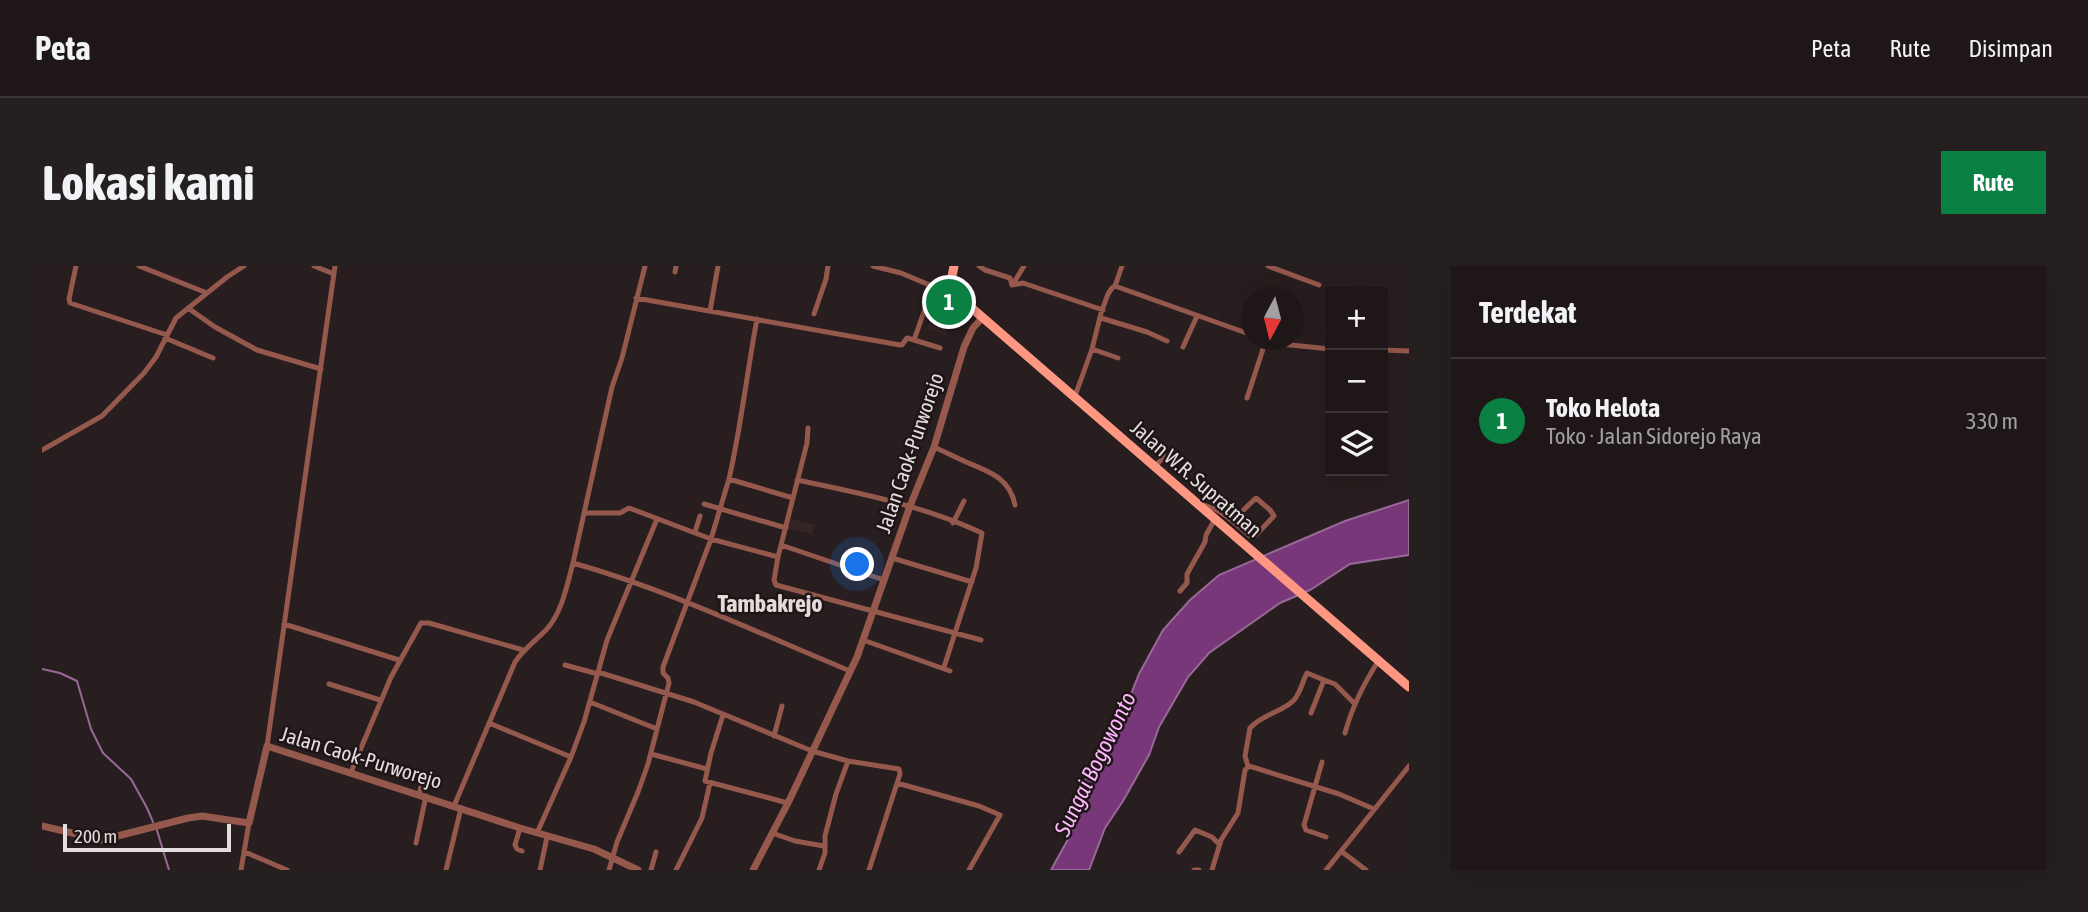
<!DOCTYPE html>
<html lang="id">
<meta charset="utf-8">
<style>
:root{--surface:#1e1617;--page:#261f20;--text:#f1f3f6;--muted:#a19fa1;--line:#3c3536;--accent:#0b8043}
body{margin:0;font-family:"Asap Condensed",sans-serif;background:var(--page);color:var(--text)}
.controls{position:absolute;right:21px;top:21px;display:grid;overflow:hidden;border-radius:0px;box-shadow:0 7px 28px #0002}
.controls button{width:63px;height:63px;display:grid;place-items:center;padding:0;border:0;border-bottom:2px solid var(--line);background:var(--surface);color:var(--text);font:35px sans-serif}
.compass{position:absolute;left:1199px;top:21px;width:63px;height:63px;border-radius:50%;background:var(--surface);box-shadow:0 7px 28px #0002;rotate:187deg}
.scale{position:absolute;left:21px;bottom:18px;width:168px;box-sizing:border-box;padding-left:7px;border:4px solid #e4ddde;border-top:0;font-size:19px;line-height:24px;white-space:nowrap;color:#e4ddde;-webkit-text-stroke:5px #1e1516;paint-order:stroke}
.you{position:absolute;left:816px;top:299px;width:24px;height:24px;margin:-18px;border:5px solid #fff;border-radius:50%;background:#1a73e8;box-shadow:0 0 0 10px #1a73e833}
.badge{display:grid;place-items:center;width:46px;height:46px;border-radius:50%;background:var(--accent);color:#fff;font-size:23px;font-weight:700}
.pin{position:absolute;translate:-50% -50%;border:4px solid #fff;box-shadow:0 2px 7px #0006}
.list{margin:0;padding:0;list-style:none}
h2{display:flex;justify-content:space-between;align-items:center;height:91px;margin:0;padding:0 28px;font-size:30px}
h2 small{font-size:23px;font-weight:400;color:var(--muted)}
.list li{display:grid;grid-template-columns:46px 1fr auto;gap:21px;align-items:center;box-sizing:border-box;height:126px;padding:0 28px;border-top:2px solid var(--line)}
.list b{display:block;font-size:26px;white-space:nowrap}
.list p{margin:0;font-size:23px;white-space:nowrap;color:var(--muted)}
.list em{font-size:23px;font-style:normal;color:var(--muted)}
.icon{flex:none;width:38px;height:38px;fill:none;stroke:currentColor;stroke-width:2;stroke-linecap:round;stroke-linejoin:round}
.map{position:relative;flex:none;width:1367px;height:604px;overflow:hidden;border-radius:0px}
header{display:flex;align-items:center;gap:42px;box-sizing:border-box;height:98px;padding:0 35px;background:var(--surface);border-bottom:2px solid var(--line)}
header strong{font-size:33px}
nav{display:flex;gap:38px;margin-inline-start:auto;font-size:24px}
.intro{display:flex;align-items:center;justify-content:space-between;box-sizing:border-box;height:168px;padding:0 42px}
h1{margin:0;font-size:49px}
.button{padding:18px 32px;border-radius:0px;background:var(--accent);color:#fff;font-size:24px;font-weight:700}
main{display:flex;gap:42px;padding:0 42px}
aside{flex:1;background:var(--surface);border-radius:0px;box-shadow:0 7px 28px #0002}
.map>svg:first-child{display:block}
.built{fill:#362527}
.water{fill:#773779;stroke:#986997;stroke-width:2}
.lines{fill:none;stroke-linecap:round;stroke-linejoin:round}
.stream{stroke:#986997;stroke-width:2}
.minor{stroke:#95584c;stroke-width:5}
.tertiary{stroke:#95584c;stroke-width:7}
.primary{stroke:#fd9782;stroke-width:9}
.labels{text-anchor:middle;stroke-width:5;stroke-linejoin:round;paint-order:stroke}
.street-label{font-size:21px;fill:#e4ddde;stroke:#1e1516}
.water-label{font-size:23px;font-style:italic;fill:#fdb5fe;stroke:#1e1516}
.quarter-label{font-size:24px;font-weight:bold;fill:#e7dadb;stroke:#1e1516}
</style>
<header>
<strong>Peta</strong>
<nav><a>Peta</a><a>Rute</a><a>Disimpan</a></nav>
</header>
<div class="intro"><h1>Lokasi kami</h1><a class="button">Rute</a></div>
<main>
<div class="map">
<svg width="1367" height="604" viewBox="0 0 1367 604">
<rect width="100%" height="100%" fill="#281e1f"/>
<path class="built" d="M898 28 918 38 911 50 904 69 885 62Z
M746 252 773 259 770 268 744 262Z"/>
<path class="water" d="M1367 234V289L1308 298 1268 324 1238 337 1167 387 1146 411 1117 461 1107 489 1081 535 1063 562 1047 604H1009L1030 566 1032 538 1047 506 1078 456 1097 408 1121 364 1148 334 1177 309 1303 255Z"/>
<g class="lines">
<path class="stream" d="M0 403 18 407 35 415 49 463 61 487 89 513 105 542 111 556
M114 561 127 604"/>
<path class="minor" d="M34 0 27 33 28 37 125 69
M97 0 165 27
M272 0 292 8
M603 0 580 92 570 121 531 297C627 324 716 367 808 405
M831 0 859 7 916 31
M937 0 943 4 968 12 970 19 981 17 1061 44
M1226 0 1277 19
M633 6 634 0
M971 18 982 0
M891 20 872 74 898 82
M1073 20 1080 0
M594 32 858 79H860L865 72 872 74
M146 42 173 61 215 84 279 103
M668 45 676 0
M772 48 784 13 786 0
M1059 52 1105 66 1125 75
M123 72 171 92
M1221 74 1239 78 1288 83
M1141 81 1155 50
M1050 83 1076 92
M1341 84 1367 85
M1033 130 1050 83 1059 47 1066 28 1070 22 1073 20 1210 69
M1205 132 1224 74
M766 162 765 177 736 291 732 314 734 319 939 374
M892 181C903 186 913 191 924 196 946 205 968 212 973 239
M0 184 60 150 102 107 114 91 134 52 185 11 202 0
M1112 201 1123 190
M687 213C699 161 705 106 715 53
M755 214C818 227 882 240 940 267L934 302 902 401
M662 238 744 262
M1159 239C1178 241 1193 258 1208 270L1214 269 1232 250 1228 244 1214 232 1190 255
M542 247H578L587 242 669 273 736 291
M911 257 922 235
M653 266 658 250
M739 279 842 314
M850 292 930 316
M1138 325 1145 317V308L1163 276 1164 269 1173 253
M242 358 357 394
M821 374 908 405
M523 399 556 408
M556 406 652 436 770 485 806 495 857 503 858 508 827 604
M349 411 379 357H387L481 384
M1282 414 1293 418 1313 438
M287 418 338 434
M548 436 615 463
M681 449 669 487 663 515 746 537
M447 457 529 491 495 567
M1303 467C1310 441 1322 417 1337 394
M732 470 740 440
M225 480 293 0
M609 488 665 503
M529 491 542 456 565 374 615 253
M1280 496 1262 559 1264 564 1284 571
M1206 500 1203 490 1208 462C1220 448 1241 446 1252 434 1259 426 1260 416 1265 407L1282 414 1269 447
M309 506 349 411
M855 517 937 540 958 549 927 604
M377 528 382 511
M412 540 473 396C482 383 493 375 504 364 520 347 525 319 531 297
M478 562 473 579 475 583 480 585
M730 567 753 575 782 580
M374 577 384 530
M1299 585 1324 604
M203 586 245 604
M1137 586 1153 564 1170 571 1177 578
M199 604 207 557
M404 604 419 542
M498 604 505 571
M567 604 575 576 596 526 606 498 627 417 626 412 621 407V401L669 273 687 213 751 232
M609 604 614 586
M634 604 660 552 668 517
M777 604 783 587V570L794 528 806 495
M1152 604H1157
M1170 604 1179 574 1196 547 1203 504 1207 500 1297 528 1332 543
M1284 604 1367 500"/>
<path class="tertiary" d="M0 560 60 574 146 552 160 550 207 557 225 480 478 562 552 583 596 604
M711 604 746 537 815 391 868 240 892 181 922 81 931 62 941 51"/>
<path class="primary" d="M912 0 909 16 917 31 1367 421"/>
</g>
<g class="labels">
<g class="street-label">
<text transform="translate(868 187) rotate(-71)" y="7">Jalan Caok-Purworejo</text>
<text transform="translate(1154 213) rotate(41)" y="7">Jalan W.R. Supratman</text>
<text transform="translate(319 492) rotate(17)" y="7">Jalan Caok-Purworejo</text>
</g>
<g class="water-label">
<text transform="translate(1053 498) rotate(-64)" y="8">Sungai Bogowonto</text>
</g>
<g class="quarter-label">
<text x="728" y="346">Tambakrejo</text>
</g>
</g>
</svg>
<div class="controls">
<button>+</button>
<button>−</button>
<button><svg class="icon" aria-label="layers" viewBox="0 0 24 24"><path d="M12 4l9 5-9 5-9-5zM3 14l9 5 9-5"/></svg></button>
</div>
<svg class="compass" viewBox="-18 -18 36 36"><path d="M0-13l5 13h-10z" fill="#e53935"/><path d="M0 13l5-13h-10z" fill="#a19fa1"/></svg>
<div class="scale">200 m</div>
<div class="you"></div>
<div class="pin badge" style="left:907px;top:36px">1</div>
</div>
<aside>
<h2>Terdekat<small></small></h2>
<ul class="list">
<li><span class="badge">1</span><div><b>Toko Helota</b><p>Toko · Jalan Sidorejo Raya</p></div><em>330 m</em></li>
</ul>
</aside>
</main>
